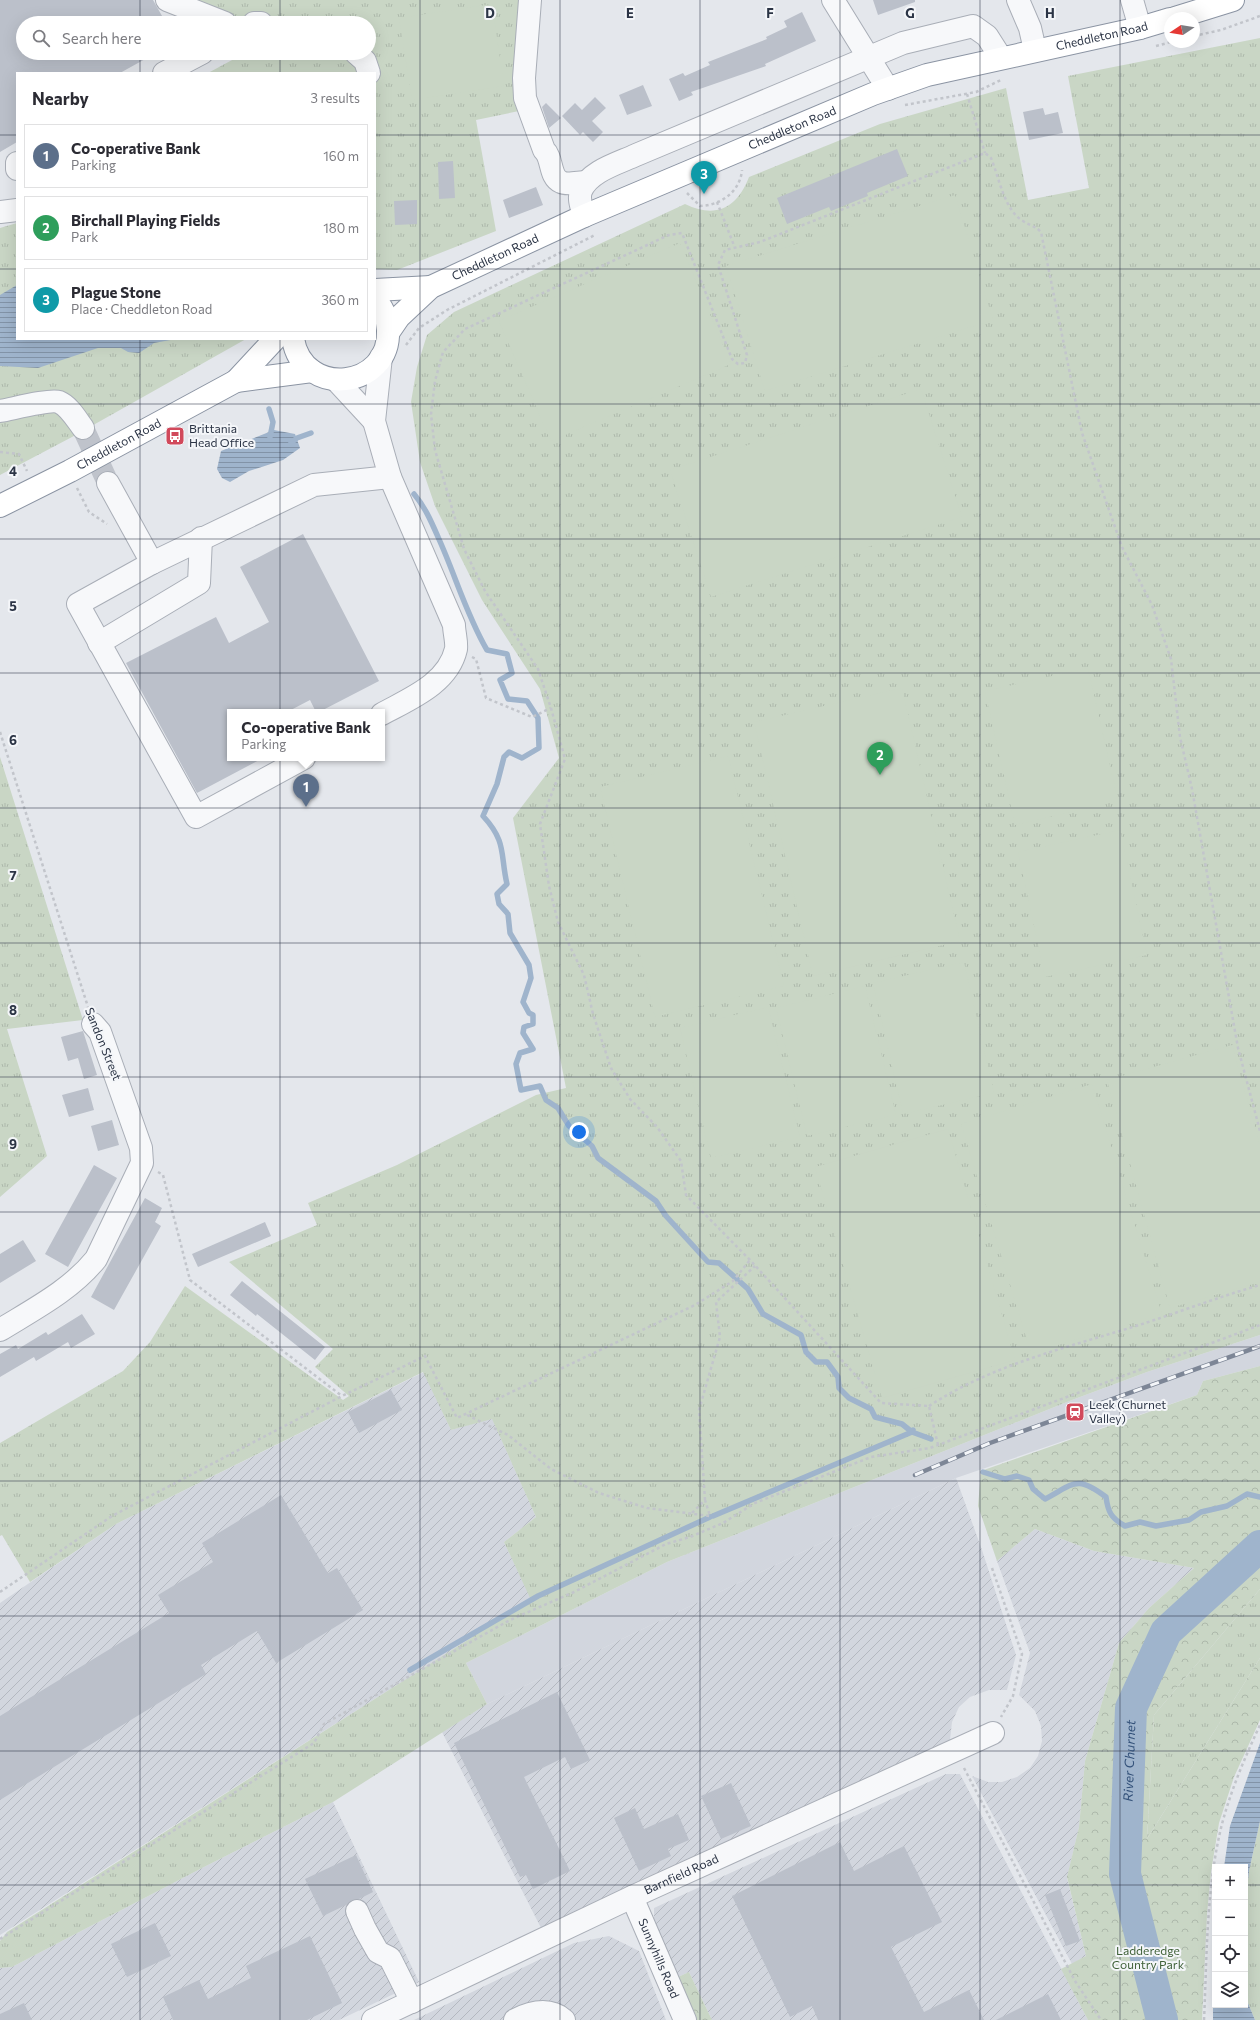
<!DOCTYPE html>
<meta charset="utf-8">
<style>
:root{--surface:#fff;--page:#f7f7f7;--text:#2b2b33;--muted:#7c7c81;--line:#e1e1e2;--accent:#0f766e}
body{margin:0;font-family:Commissioner,sans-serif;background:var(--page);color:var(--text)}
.controls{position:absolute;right:12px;bottom:12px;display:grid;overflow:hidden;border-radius:0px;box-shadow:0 4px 16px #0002}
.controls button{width:36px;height:36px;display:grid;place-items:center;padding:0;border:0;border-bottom:1px solid var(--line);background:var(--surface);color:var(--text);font:20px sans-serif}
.compass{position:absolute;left:1164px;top:12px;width:36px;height:36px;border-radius:50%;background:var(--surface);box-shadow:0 4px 16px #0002;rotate:258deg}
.you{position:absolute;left:579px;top:1132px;width:14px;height:14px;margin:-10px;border:3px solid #fff;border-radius:50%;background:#1a73e8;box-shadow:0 0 0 6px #1a73e833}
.badge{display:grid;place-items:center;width:26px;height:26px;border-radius:50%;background:var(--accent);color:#fff;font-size:13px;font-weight:700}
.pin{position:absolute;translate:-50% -33px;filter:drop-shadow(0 1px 2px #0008)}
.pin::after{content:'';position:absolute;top:21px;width:14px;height:12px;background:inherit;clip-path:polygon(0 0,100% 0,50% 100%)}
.popup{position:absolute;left:227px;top:709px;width:158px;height:52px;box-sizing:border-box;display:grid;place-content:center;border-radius:0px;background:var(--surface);filter:drop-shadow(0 1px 3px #0005);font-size:13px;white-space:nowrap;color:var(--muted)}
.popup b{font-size:15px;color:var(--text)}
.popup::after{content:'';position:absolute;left:50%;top:100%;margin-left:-8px;border:8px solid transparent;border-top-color:var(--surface)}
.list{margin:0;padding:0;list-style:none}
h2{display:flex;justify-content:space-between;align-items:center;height:52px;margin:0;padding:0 16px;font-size:17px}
h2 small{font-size:13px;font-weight:400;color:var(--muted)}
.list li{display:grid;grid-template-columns:26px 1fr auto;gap:12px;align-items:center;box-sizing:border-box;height:64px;margin:0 8px 8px;padding:0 8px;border:1px solid var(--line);border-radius:0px}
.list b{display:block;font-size:15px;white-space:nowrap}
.list p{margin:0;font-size:13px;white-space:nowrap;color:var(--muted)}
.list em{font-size:13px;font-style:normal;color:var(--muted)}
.icon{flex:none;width:22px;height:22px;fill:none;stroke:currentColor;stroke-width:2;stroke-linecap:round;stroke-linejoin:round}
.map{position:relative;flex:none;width:1260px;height:2020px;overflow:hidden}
.search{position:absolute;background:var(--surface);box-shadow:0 4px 16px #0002;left:16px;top:16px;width:360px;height:44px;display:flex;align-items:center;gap:10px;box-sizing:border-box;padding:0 14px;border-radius:22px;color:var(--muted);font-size:15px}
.panel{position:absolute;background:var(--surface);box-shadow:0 4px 16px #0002;left:16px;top:72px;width:360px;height:268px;border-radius:0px}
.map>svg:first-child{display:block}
.built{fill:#d2d6de}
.industrial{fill:url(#industrial-furrows)}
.grass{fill:url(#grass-tufts)}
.forest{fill:url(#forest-crowns)}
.pitch{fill:#c9d6c5}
.water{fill:url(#water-rules)}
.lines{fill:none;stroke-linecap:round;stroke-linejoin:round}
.stream{stroke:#9fb4cc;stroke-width:5.5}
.river{stroke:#9fb4cc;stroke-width:32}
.building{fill:#bbc0ca}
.minor-tunnel{stroke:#bfc3cb;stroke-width:22;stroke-dasharray:22 11;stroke-linecap:butt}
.minor-casing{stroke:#a9aeb7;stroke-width:24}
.highway-casing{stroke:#8b94a3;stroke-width:24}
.path{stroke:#c2c5cb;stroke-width:2.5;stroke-dasharray:3 3;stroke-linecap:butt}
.minor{stroke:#f7f8fa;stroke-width:22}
.highway{stroke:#fff;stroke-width:22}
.rail-casing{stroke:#7d8696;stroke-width:4.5}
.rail{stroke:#f4f6f9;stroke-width:3;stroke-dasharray:9;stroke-linecap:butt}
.grid{fill:none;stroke:#2b3445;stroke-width:1;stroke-opacity:0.55}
.labels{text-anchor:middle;stroke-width:4;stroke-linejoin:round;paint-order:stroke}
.street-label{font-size:12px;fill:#2b3445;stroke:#f4f6f9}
.poi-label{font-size:12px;fill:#2b3445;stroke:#f4f6f9;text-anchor:start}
.park-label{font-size:12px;fill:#3f6138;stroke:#f4f6f9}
.water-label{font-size:13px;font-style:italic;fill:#34527a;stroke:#f4f6f9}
.grid-label{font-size:13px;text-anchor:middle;font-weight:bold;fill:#2b3445;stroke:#f4f6f9;stroke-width:4;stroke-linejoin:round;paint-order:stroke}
</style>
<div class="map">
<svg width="1260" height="2020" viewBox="0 0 1260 2020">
<defs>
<pattern id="industrial-furrows" width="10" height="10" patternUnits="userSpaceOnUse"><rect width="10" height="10" fill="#d2d6de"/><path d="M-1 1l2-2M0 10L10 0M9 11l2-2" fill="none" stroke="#b4b8c0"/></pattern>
<pattern id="grass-tufts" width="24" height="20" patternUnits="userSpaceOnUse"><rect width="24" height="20" fill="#c9d6c5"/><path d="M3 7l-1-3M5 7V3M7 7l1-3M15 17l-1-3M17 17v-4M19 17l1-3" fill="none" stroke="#adb8ab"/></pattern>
<pattern id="forest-crowns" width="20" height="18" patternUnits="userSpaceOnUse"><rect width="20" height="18" fill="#c9d6c5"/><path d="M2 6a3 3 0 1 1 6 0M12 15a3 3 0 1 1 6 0" fill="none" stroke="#adb8ab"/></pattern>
<pattern id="water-rules" width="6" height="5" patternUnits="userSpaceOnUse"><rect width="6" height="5" fill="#9fb4cc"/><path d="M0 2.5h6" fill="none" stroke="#8293a7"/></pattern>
</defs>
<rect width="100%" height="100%" fill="#e4e7ec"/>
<path class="built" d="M1260 1335V1366L1203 1381 1197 1395 956 1478 487 1704 466 1663 667 1562 1072 1400 1147 1372Z"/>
<path class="industrial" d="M424 1372 451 1430 492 1418 536 1517 504 1542 532 1600 0 1935V1603L116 1524Z
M956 1478 982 1550 1016 1655 1007 1690H989L970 1697 959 1707 952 1722 950 1740 541 1928 442 1732 487 1704Z
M1035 1529 1094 1551 1194 1568 1149 1608 1119 1643 1085 1761 1079 1827 1067 1878 1086 1956 1072 1964 972 1776 988 1782H1002L1017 1777 1030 1768 1038 1756 1042 1741 1041 1726 1035 1711 1019 1695 1030 1653 997 1561Z
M946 1774H960L1088 2020H712L689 1972 678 1977 654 1928V1908Z
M333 1802 419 1982 339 2020H0V1968L12 1967 204 1867Z
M609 1936 639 1951 666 2020H414L574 1943Z"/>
<path class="grass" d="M179 0H523L519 111 476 120 496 231 397 270 375 269V73H208L245 53H369V23H204Z
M1260 38V1335L1147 1372 1072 1400 667 1562 466 1663 487 1704 333 1802 204 1867 12 1967 0 1968V1941L7 1932 531 1600 504 1542 536 1517 492 1419 451 1430 423 1372 116 1524 30 1582 2 1535 0 1536V1443L123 1371 150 1342 185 1286 343 1400 349 1396 315 1367 333 1349 229 1262 317 1225 308 1203 397 1165 536 1095 566 1088 513 818 559 758 540 689 482 600 435 506 420 462 411 402 417 367 427 335 454 312 685 204C716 219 737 208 749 177L880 124 1006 88 1028 200 1089 188 1068 76Z
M17 223V339H246L72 437 0 475V228Z
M0 757 83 1020 7 1029 47 1156 0 1197Z
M1260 1589V1658L1147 1839 1154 1715Z
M1260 1821V2020H1255L1245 1996V1907L1249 1871Z"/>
<path class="forest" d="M1260 1366V1589L1154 1715 1147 1839 1260 1658V1720L1234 1777 1219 1823 1211 1872 1207 1914 1202 2020H1088L1061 1969 1086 1956 1067 1877 1079 1827 1085 1761 1119 1643 1149 1608 1194 1568 1094 1551 1035 1529 997 1561 978 1506 981 1471 1197 1395 1203 1381Z
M689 1972 712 2020H697L678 1977Z"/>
<path class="pitch" d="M492 4 504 86 412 100 399 18Z
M955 195 993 320 765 391 726 266Z
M680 243 731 364 551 441 499 321Z
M921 389 962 517 711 597 670 470Z
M1088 668 1118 801 1015 825 985 691Z
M902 688 960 941 813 976 754 722Z
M728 756 784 986 655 1017 600 787Z
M1120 830 1147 955 1045 977 1018 852Z
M964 962 994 1093 903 1114 873 983Z
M865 986 896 1115 807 1136 776 1008Z
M768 1007 800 1137 711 1158 680 1028Z
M1232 1045 1260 1145V1282L1170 1308 1107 1080Z
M1092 1084 1162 1314 1031 1353 961 1124Z
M948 1129 1015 1360 882 1398 815 1167Z"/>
<path class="water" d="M17 285V339H176L154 343 139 353 128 352 121 348H98L38 368 0 366V295Z
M274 430 295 434 300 448 283 460 249 471 230 482 222 478 217 469 221 451Z
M1260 1743V1821L1249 1871 1245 1907V1867H1224L1230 1826Z
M1215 1935V2005H1245V1996L1255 2020H1213V1940Z"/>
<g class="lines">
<path class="stream" d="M269 409 273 422 270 437
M291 443 297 438 311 433
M414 494C425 507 431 521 438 537 455 574 466 614 487 650L507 654 512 673 500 680 508 699 527 701 538 718 539 748 522 758 509 752 504 757 497 784 483 816C507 842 500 854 507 884L497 894 499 904 508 914 510 933 529 965 531 978 523 1002 529 1013 533 1015V1024L524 1027 523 1033 533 1049 520 1053 516 1064 521 1090 540 1086 546 1100 558 1108 569 1126 592 1146 598 1158 656 1201 666 1216 708 1262 719 1263 748 1289 763 1314 801 1335 806 1352 816 1362H827L838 1377 839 1388 849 1398 871 1409 875 1417 902 1424 912 1432 931 1439
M983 1472 1005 1479 1017 1476 1029 1480 1033 1489 1045 1499C1074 1484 1076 1474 1106 1497 1108 1512 1111 1518 1125 1526L1140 1522 1156 1526 1189 1520 1201 1512 1227 1506 1247 1494 1260 1497
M713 1516 912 1432 913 1430
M410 1670 538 1596 710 1517"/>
<path class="river" id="s1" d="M1162 2020 1125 1874 1131 1708 1166 1632 1260 1546"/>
</g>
<path class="building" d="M0 0H153L166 23H23V53H156L120 73H17V142L0 152Z
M873 0H915V2L878 15Z
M802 12 816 41 765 64 766 66 691 92 693 95 679 101 669 79 683 73 685 76 710 65 708 62 767 39 766 37 787 27 784 21Z
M643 85 652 106 627 115 619 95Z
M595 97 606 108 592 121 603 132 593 142 583 132 580 135 562 116 575 103 582 110Z
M546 103 561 118 549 128 542 107Z
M1043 108 1045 115 1058 112 1063 133 1029 140 1023 112Z
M897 149 908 176 867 193 868 196 831 211 829 207 787 224 777 198Z
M453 161 455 198 439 199 438 162Z
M536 187 543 205 509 218 503 200Z
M417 200V224L395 225 394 201Z
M303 534 379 681 319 712H316L310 700 287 712H230V758H263L197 793 126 663 216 617 229 643 269 622 240 567Z
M83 1031 97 1075 84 1079 78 1058 68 1061 61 1037Z
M88 1088 94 1110 69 1117 62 1095Z
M112 1120 119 1145 98 1151 91 1126Z
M94 1165 117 1178 68 1267 45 1254Z
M145 1198 162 1208 155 1222 161 1226 114 1310 91 1297Z
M265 1222 271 1236 198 1267 192 1254Z
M23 1240 36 1261 0 1283V1254Z
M242 1281 325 1347 315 1360 257 1314 256 1316 230 1295Z
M82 1314 95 1334 71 1348 68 1342 36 1361 34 1357 0 1377V1354L16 1345 18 1349 46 1332 48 1335Z
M391 1390 402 1410 359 1433 348 1412Z
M281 1495 328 1573 337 1568 363 1610 276 1663 257 1631 201 1665 206 1674 0 1800V1716L169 1613 158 1595 213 1562 202 1543Z
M557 1692 590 1760 571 1769 565 1757 524 1777 570 1871 533 1889 526 1875 520 1877 454 1743Z
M731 1783 751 1826 721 1839 701 1796Z
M635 1808 644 1829 678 1814 689 1840 668 1849 671 1856 639 1871 614 1818Z
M840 1842 854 1871 904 1846 942 1922 891 1947 924 2012 969 1990 984 2020H818L812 2006 790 2017 732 1896Z
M356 1855 373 1892 359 1899 352 1900 346 1905 323 1916 305 1879Z
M1060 1889 1080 1941 1066 1946 1045 1895Z
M155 1923 171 1956 127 1977 111 1944Z
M310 1936 342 2003 307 2020H173L163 1997 199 1980 208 1999 251 1978 246 1966Z
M1048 1994 1061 2020H996Z
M24 2003 32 2020H0V2014Z"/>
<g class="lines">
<path class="minor-tunnel" d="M83 428 108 483"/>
<defs>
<g id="minor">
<path d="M167 0 225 23"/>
<path d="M530 0 524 78 525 98 544 150C553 158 549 177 561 182 567 185 579 182 586 182"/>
<path d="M833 0 888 89"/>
<path d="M1018 0 1030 28 1035 50"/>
<path d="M1132 0 1140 28"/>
<path d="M254 23H261"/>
<path d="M356 53 365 61 369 73"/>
<path d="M164 73 202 53"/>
<path d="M17 163V169"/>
<path d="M0 212 17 210"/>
<path d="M584 216C582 208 578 199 581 191 589 171 619 163 636 155L903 43 973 26 987 36 1001 58"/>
<path d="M336 380 374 421"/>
<path d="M0 411C12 409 50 399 59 402 69 406 77 420 83 428"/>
<path d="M108 483 152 563"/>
<path d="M99 643 199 583 201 538"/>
<path d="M382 714C409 699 448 684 456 649 457 642 454 632 454 625L390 477"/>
<path d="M304 758 196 817 78 604 152 563 314 485 390 477 374 421 381 357"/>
<path d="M0 1330C34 1309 71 1290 96 1259L142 1163 141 1148 100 1032 93 1024"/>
<path id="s2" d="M632 1897 685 2020"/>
<path d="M357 1911 365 1929 378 1952 390 1958 412 2002"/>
<path id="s3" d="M373 2020 632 1897 993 1733"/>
<path d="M515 2020C531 2012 549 2007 564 2020"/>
</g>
<g id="highway">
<path d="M1175 18 1233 0"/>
<path d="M375 290 431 287"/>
<path id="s4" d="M388 333 399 317 431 287 584 216 873 94 927 75 1140 28 1170 19"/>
<path d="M293 339C303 399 391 389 388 330 387 319 383 307 375 300"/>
<path d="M236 381 312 371"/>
<path id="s5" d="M0 506 70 471 236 381 275 339"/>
</g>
</defs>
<use href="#minor" class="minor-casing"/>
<use href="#highway" class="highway-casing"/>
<path class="path" d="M1194 36 1221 30 1260 16
M1156 46 1171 42
M967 94 985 153
M905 105 976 92 1001 80
M687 193 700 206C721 205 740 192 742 170
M717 202 735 248
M406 345 419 328 447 310 595 235
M0 452 19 454 27 471
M77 488 89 512 107 524
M472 657 476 659 486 698 532 717 551 708
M0 732 88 1007
M158 1172 163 1175 190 1280 342 1396
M929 1406C992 1365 1065 1348 1136 1326 1177 1313 1218 1297 1260 1285
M467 1415 508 1435 551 1469 599 1493 647 1508 710 1516 705 1500 692 1513
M938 1445 929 1406 881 1403 750 1260 686 1195 681 1161 657 1127 630 1099 611 1068 593 1014 584 975 558 922 549 886 540 824 565 759 551 708 538 669 485 591 464 549 435 450 431 414 435 381 443 352 465 329 669 235 682 233 732 359 738 364 745 363 747 355 718 265 725 250 760 242 985 153 991 158C999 177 1004 210 1023 221 1030 226 1034 225 1041 232L1082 433 1122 547 1152 605 1171 659 1180 737 1192 789 1238 1048 1260 1131
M705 1500 699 1410 720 1337 716 1302 755 1266
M992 1568 1022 1654 1013 1696 1001 1717
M0 1592 112 1516 342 1396 425 1356 457 1418 695 1305 733 1281 750 1260
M964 1768 1075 1981 1101 2020
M0 1939 314 1743 324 1724 510 1620 574 1592 666 1544 690 1537 723 1523 755 1503 871 1457 930 1448 1260 1325
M1204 2020C1207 1955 1206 1888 1222 1824 1231 1790 1245 1757 1260 1725"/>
<use href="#minor" class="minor"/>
<use href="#highway" class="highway"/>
<defs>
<path id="rail" d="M915 1475 990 1443 1260 1346"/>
</defs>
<use href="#rail" class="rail-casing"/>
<use href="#rail" class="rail"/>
</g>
<path class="grid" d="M140 0V23M280 0V23M420 0V2020M560 0V2020M700 0V2020M840 0V2020M980 0V2020M1120 0V2020M140 53V73M280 53V73M0 135H17M375 135H1260M0 269H17M375 269H1260M140 339V2020M280 339V2020M0 404H1260M0 539H1260M0 673H1260M0 808H1260M0 943H1260M0 1077H1260M0 1212H1260M0 1347H1260M0 1481H1260M0 1616H1260M0 1751H1260M0 1885H1215M1245 1885H1260"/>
<defs>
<symbol id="bus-square" viewBox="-11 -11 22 22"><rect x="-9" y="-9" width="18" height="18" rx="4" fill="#d1495b" stroke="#f4f6f9"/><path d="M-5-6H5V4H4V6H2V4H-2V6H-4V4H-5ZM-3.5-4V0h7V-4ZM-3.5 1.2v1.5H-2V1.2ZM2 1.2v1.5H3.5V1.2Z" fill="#fff"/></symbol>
<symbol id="station-square" viewBox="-11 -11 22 22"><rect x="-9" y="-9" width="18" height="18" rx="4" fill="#d1495b" stroke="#f4f6f9"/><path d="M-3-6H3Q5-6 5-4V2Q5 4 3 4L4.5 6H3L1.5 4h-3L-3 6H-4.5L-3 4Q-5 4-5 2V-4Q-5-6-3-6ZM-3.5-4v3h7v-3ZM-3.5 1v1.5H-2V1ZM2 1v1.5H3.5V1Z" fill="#fff"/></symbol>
</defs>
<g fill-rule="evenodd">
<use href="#bus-square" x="164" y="425" width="22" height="22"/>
<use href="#station-square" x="1064" y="1401" width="22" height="22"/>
</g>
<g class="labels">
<g class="street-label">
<text dy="4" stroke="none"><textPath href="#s4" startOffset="782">Cheddleton Road</textPath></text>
<text dy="4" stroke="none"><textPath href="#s4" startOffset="458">Cheddleton Road</textPath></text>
<text dy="4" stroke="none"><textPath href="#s4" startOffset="134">Cheddleton Road</textPath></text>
<text dy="4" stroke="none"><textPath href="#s5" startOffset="134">Cheddleton Road</textPath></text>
<text transform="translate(103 1044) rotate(68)" y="4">Sandon Street</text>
<text dy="4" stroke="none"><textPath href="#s3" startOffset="341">Barnfield Road</textPath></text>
<text dy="4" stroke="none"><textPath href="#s2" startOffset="67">Sunnyhills Road</textPath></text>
</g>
<g class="poi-label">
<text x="189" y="433">Brittania<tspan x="189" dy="14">Head Office</tspan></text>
<text x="1089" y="1409">Leek (Churnet<tspan x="1089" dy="14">Valley)</tspan></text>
</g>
<g class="park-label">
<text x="1148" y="1955">Ladderedge<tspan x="1148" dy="14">Country Park</tspan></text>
</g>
<g class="water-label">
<text dy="5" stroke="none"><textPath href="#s1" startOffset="264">River Churnet</textPath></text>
</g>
</g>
<g class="grid-label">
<text x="490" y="18">D</text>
<text x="630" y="18">E</text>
<text x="770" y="18">F</text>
<text x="910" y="18">G</text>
<text x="1050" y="18">H</text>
<text x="13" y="476">4</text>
<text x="13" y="611">5</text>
<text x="13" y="745">6</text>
<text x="13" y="880">7</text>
<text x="13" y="1015">8</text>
<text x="13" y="1149">9</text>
</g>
</svg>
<div class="controls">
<button>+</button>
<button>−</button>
<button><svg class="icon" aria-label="locate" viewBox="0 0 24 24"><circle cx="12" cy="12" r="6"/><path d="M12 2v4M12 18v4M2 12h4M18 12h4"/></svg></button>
<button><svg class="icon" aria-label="layers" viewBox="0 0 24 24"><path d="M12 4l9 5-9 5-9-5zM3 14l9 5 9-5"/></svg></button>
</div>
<svg class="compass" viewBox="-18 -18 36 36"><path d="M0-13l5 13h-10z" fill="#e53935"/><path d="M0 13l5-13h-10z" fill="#7c7c81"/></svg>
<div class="you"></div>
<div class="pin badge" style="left:306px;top:807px;background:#5c6f8a">1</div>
<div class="popup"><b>Co-operative Bank</b>Parking</div>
<div class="pin badge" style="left:880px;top:775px;background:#2e9e5b">2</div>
<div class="pin badge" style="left:704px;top:194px;background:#0f9aa8">3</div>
<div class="search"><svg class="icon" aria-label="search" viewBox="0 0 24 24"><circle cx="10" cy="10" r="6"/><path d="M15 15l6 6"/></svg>Search here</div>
<section class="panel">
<h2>Nearby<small>3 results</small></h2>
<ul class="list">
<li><span class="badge" style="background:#5c6f8a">1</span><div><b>Co-operative Bank</b><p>Parking</p></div><em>160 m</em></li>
<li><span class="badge" style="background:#2e9e5b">2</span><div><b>Birchall Playing Fields</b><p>Park</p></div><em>180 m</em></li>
<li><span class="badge" style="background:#0f9aa8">3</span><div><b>Plague Stone</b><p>Place · Cheddleton Road</p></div><em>360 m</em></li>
</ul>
</section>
</div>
